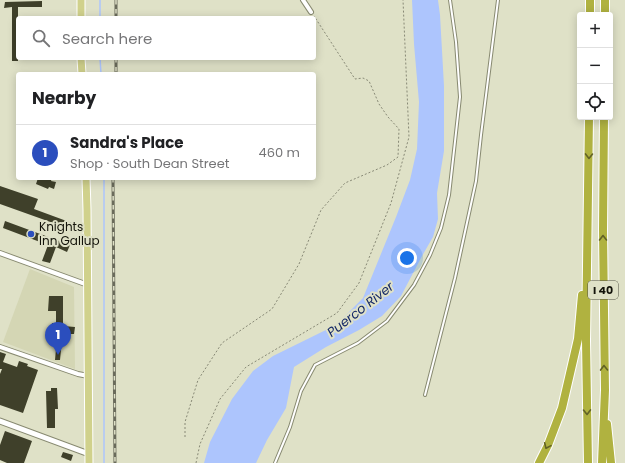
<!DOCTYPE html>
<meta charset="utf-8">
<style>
:root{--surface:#fff;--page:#f2f2f2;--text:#202124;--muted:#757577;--line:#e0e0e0;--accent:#2b4ebd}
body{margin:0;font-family:Poppins,sans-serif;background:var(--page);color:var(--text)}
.controls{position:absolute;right:12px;top:12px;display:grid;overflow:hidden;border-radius:4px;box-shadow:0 2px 10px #0003}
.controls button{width:36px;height:36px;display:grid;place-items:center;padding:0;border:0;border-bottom:1px solid var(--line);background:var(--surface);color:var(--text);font:20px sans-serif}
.you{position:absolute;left:407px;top:258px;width:14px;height:14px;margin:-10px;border:3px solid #fff;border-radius:50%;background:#1a73e8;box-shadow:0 0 0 6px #1a73e833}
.badge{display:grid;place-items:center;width:26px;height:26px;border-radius:50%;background:var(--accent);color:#fff;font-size:13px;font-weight:700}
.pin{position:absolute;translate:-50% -33px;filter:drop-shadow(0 1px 2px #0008)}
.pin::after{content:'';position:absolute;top:21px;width:14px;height:12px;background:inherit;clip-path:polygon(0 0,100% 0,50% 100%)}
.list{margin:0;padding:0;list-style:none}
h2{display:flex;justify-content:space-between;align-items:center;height:52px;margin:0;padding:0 16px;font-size:17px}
h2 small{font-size:13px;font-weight:400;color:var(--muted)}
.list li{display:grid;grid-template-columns:26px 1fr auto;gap:12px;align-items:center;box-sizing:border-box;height:56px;padding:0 16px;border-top:1px solid var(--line)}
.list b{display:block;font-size:15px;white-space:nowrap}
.list p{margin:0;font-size:13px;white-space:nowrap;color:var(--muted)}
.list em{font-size:13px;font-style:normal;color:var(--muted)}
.icon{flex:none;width:22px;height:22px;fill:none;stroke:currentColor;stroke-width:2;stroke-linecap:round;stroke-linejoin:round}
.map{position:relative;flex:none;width:625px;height:463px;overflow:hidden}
.search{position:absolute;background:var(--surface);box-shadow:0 2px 10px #0003;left:16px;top:16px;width:300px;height:44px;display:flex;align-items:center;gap:10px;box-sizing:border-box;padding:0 14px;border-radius:4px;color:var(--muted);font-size:15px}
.panel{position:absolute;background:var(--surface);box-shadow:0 2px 10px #0003;left:16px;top:72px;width:300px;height:108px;border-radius:4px}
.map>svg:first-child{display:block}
.built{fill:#d4d6b4}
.water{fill:#adc5fd}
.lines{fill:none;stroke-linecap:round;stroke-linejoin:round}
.stream{stroke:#adc5fd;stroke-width:1.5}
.building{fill:#3f402a}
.service-casing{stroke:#888a71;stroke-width:4}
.minor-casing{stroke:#888a71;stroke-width:6}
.tertiary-casing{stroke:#888a71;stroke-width:7}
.primary-casing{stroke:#fff;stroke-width:9}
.motorway-casing{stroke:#fff;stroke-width:10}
.path{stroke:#888976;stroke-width:1;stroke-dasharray:2 2;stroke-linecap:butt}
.service{stroke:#fff;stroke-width:2}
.minor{stroke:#fff;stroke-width:4}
.tertiary{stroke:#fff;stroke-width:5}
.primary{stroke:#d0d18c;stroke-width:7}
.motorway{stroke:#b0b240;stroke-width:8}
.rail-casing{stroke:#6a6b5b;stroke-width:3}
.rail{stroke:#dfe1c7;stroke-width:1.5;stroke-dasharray:4.5;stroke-linecap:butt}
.oneway{stroke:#626225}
.poi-dot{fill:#2b4ebd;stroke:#dfe1c7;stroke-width:1.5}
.labels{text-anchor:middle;stroke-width:4;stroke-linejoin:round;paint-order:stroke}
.shield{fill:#dfe1c7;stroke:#505143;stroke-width:1}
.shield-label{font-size:11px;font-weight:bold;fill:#13130a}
.poi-label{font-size:12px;fill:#13130a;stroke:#dfe1c7;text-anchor:start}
.water-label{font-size:13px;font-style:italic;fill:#132766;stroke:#dfe1c7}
</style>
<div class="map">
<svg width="625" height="463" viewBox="0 0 625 463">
<rect width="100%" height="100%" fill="#dfe1c7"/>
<path class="built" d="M30 269 74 287 75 369 3 342Z"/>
<path class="water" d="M412 0H438L440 15 444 86V151L437 193 438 219 433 237 422 256 401 296 382 316 359 330 326 347 294 367 286 408 267 440 256 463H204L210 442 232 399 253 371 273 356 336 325 363 298 396 217 410 180 417 149 419 102 414 44Z"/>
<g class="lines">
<path class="stream" d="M100 0V18
M100 58 101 74
M104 178V463"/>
</g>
<path class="building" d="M42 1V7H18V61H12V7L4 8 5 2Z
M38 178H52L51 181 56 182 54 189 49 187 48 189 36 184Z
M0 186 38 199 34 209 72 223 70 229 0 204Z
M5 221 70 245 67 252 56 247 50 263 42 261 48 245 3 228Z
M49 296H63V326L75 327 74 334H64V332L51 331 52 323H56V311H48Z
M56 349 61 350 60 360H55Z
M0 352 6 354 3 362 17 367 19 361 28 364 27 366 38 370 23 413 0 405V374L2 369H0Z
M51 388H57L58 409H55V428H47L46 391H51Z
M5 431 32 441 24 463H7L0 460V445Z
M63 452 73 455 71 461 61 457Z"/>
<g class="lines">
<defs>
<path id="service" d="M425 395 455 278 476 181 481 135 498 0
M275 463 290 427 301 391 315 365 358 343 387 321 414 285 430 255 441 228 449 195 460 97 456 42 450 0"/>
<path id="minor" d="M303 0 311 12
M0 253 88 285
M0 347 78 374 88 376"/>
<path id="tertiary" d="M0 421 89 454"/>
<path id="primary" d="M81 0V18
M81 58 82 74
M86 178 87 210 89 463"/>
<path id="motorway" d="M590 15V0
M605 15V0
M607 424 611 463
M539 463 548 445 562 408 578 339 582 295
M588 463 586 341 589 117
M602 463 605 390 603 230 604 117"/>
</defs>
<use href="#service" class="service-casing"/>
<use href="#minor" class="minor-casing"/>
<use href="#tertiary" class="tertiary-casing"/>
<use href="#primary" class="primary-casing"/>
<use href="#motorway" class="motorway-casing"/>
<path class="path" d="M185 437V422L198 380 222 343 272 309 299 264 321 210 345 183 387 165 398 157 399 129 388 117 379 104 369 81 363 78 355 79 314 16
M196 463 200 444 220 399 246 367 337 313 359 283 391 203 409 137 403 0"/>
<use href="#service" class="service"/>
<use href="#minor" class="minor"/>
<use href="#tertiary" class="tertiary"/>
<use href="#primary" class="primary"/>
<use href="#motorway" class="motorway"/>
<defs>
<path id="rail" d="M116 0V18
M116 58V74
M113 178 115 463"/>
</defs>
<use href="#rail" class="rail-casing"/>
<use href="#rail" class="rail"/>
</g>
<defs><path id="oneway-chevron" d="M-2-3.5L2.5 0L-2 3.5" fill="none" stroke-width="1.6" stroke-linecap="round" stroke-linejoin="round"/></defs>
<g class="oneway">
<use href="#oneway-chevron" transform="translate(589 156) rotate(91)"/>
<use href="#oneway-chevron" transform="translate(603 238) rotate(-90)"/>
<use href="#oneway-chevron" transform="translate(604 368) rotate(-91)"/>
<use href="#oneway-chevron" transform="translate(587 412) rotate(89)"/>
<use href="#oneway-chevron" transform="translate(547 446) rotate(114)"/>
</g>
<circle class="poi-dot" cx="31" cy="234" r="4"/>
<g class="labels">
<rect class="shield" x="588" y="281" width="30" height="18" rx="3"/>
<g class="shield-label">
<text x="603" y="294">I 40</text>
</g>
<g class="poi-label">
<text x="39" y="231">Knights<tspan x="39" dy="14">Inn Gallup</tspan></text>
</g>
<g class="water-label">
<text transform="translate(360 309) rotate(-38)" y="5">Puerco River</text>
</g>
</g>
</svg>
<div class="controls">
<button>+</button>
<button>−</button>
<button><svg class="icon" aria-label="locate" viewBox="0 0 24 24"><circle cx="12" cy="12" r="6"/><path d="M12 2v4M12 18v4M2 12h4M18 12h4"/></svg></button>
</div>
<div class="you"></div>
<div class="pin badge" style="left:58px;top:355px">1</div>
<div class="search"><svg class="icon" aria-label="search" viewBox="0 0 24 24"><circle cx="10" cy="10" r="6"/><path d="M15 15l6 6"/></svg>Search here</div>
<section class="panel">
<h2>Nearby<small></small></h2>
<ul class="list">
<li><span class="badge">1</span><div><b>Sandra's Place</b><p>Shop · South Dean Street</p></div><em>460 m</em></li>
</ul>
</section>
</div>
